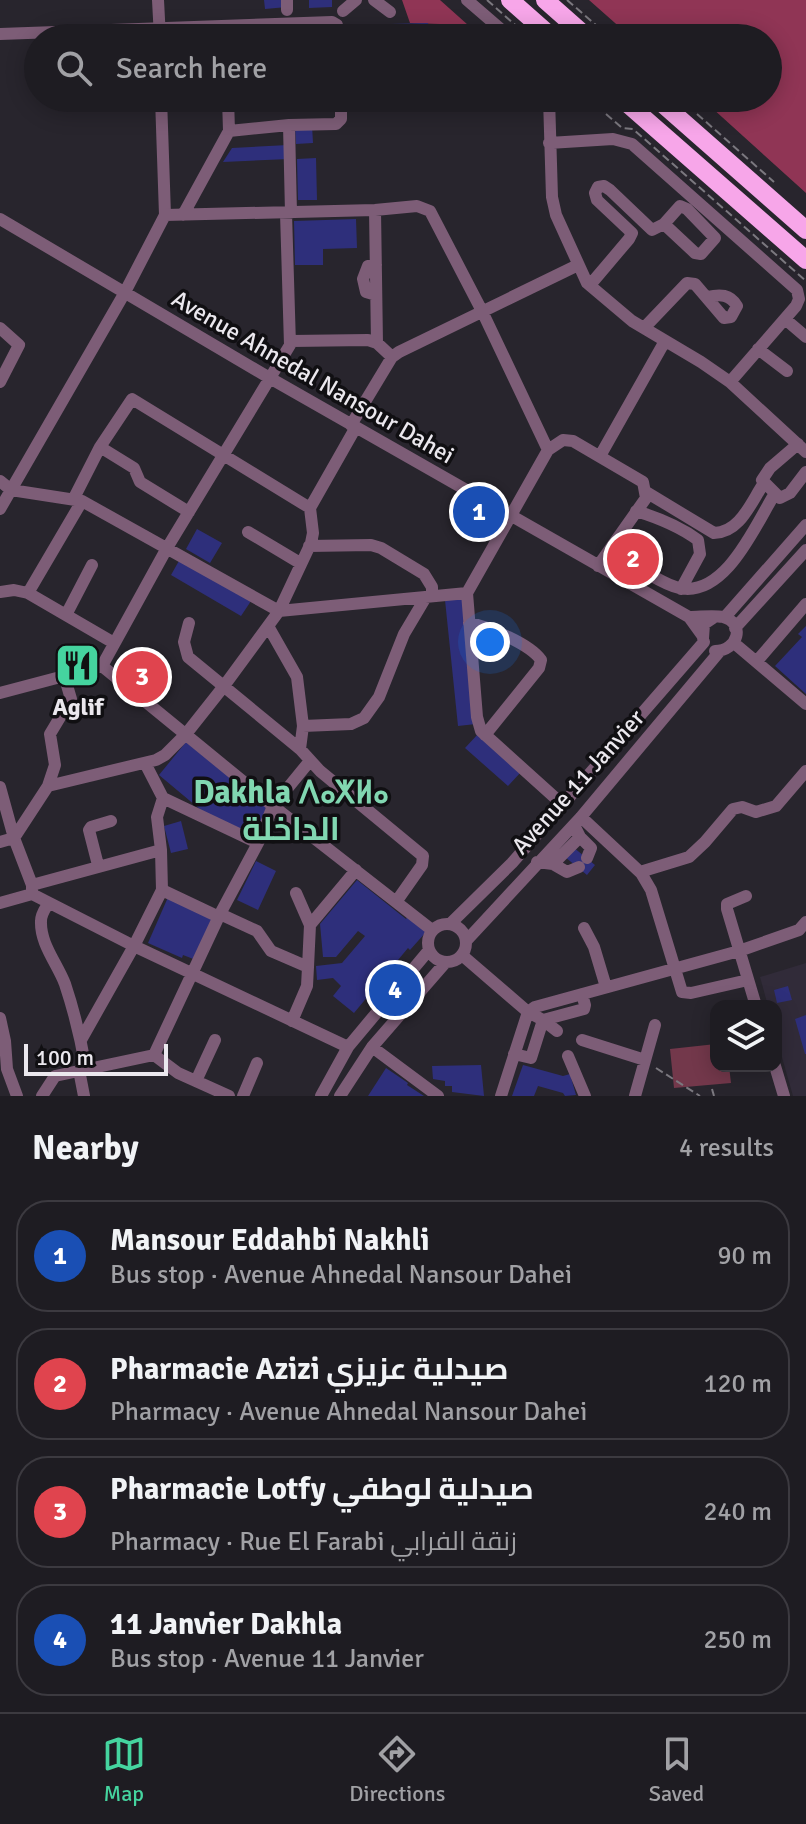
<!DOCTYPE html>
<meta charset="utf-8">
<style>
:root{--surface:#1e1c22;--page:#2b292f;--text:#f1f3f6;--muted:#a1a1a5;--line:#3c3a40;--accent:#45d49f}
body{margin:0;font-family:Signika,Cairo,"Noto Sans Tifinagh",sans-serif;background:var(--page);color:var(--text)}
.controls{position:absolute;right:24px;bottom:24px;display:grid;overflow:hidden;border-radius:16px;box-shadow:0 4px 20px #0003}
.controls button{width:72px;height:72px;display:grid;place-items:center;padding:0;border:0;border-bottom:2px solid var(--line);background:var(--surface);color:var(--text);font:40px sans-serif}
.scale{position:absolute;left:24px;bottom:20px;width:144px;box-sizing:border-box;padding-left:8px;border:4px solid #ebe8ee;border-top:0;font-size:22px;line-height:28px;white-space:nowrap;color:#ebe8ee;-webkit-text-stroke:6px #100f12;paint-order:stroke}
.you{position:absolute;left:490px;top:642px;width:28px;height:28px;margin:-20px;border:6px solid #fff;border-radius:50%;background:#1a73e8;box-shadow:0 0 0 12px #1a73e833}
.badge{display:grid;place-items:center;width:52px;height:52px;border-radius:50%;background:var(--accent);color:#fff;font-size:26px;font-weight:700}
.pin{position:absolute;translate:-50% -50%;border:4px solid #fff;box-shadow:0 2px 8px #0006}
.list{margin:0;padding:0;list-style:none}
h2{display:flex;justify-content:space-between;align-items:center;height:104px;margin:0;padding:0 32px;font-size:34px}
h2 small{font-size:26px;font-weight:400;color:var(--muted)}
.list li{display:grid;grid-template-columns:52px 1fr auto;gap:24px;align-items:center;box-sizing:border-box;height:112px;margin:0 16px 16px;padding:0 16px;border:2px solid var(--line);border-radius:32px}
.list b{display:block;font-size:30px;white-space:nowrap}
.list p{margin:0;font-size:26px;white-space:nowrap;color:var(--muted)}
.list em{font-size:26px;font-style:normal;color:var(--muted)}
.icon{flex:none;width:44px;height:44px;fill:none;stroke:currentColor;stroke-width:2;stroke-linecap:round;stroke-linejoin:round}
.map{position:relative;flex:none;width:806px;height:1096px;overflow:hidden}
.search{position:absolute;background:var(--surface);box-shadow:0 4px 20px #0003;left:24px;right:24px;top:24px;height:88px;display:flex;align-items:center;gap:20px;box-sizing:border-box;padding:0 28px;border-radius:44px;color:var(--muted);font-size:30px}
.sheet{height:616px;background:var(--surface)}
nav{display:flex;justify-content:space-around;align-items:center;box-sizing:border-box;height:112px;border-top:2px solid var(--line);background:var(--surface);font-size:22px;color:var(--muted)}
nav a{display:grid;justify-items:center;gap:4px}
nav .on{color:var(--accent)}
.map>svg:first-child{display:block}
.built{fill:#312b39}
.green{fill:#73384b}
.forest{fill:#903555}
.building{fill:#2e2f7b}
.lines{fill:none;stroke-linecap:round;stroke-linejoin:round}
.path{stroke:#7b787f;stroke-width:2;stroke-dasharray:8 4;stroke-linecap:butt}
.minor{stroke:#7d5d77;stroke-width:12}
.highway{stroke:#f7a6e9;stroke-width:18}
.labels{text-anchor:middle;stroke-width:7;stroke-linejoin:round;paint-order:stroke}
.street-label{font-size:24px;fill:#ebe8ee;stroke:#100f12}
.poi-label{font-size:24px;font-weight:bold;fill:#ebe8ee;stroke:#100f12}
.district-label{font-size:32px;font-weight:bold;fill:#81d7b1;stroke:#100f12}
</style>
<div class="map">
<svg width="806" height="1096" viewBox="0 0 806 1096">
<rect width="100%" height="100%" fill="#28252d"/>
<path class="built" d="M806 963V1096H793L776 1036V1006H768L760 977Z"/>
<path class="green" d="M716 1044V1066H729L731 1083 674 1088 670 1049Z"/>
<path class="forest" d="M402 0H440L468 25 410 23Z
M589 0H806V193L701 98H768V38H632Z"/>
<path class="building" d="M264 0H286L287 7 265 9Z
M309 0H332V7L309 8Z
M428 23 429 38H354L353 25Z
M358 98H499V101L358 105Z
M312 125 313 143 296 144 295 126Z
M288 145 289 159 223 162 232 148Z
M316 158 317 200H298L297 159Z
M356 219 357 248 323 249V265H295L294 221Z
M197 529 222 543 210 563 186 549Z
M180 559 251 601 241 616 171 575Z
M462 598 476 724 458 726 445 600Z
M806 626V694L775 666 802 637 798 634Z
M478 734 521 772 508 786 465 748Z
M186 742 269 808 255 840 214 821 159 775Z
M181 821 188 849 171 853 164 826Z
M573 847 595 865 587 875 565 857Z
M256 861 276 871 258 910 237 900Z
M357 880 406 919 408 916 426 932 410 950 408 948 354 1013 333 996 341 986 333 978 317 980 316 966 342 963 365 936 358 931 336 957H323L320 924Z
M169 895 215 915 196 960 183 955 182 958 148 943Z
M788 986 792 1000 777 1003 774 990Z
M806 1015V1054H805L795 1019Z
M481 1065 484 1096 452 1092V1086H445V1081L433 1079 432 1066Z
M523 1065 563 1076 570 1074 576 1095 565 1096 563 1093 538 1086 534 1096H512Z
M386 1068 408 1083 407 1085 424 1096H368Z"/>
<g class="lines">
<path class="path" d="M487 0 530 38
M567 0 611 38
M588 98 622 128 633 129 806 281
M679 98 774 182
M656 1068 700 1096
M712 1089 714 1096"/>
<path class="minor" d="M158 0 160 38
M287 0V10
M374 0 390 12
M467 0 511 38
M343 11 356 0
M0 34 332 22 337 25 340 38
M549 98 552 197 556 215 587 283 632 321 701 362 730 382 806 452
M289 125 291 213
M229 131 289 125 336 124 341 119V98
M549 143 613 139 632 144 797 290 799 299 796 306 730 382
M680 206 687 209 715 238 701 254 695 253 664 224Z
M375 210 377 343
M165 215 375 210 417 206 430 211 482 311 548 450
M183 215 229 131 228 98
M0 219 268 377 689 617 702 635
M376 265 368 266 363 279 366 292 376 295
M590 285 629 239 632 233 597 200 595 193 598 187 604 186 610 190 652 230 664 224
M785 319 806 337
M0 328 19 345 0 382
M644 328 687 283 695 284 724 318 731 317 737 306C730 294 720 294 707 297
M291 341 368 340 377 343 392 357
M758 349 787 371
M351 425 392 357 399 352 578 265
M798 444 770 468 762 480 780 498 790 493 806 472
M100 447 134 468 140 482 189 512
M600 456 665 341
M0 481 11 490 82 501 279 611 467 593 477 717 481 731 562 804
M646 492 714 533C740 533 751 502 764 483
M74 498 100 447 132 399 310 508
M0 509 124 294 165 215 161 98
M636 511C659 518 679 526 698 540L700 554 681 589
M248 532 300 563
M309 546 371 545 381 548 424 574 432 587V596
M610 549C627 560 660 584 679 588 725 598 755 526 774 495
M0 592 14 590 28 593 114 643
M28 593 82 501
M467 593 548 450 563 440 573 441 643 482 646 498 598 566
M66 615 92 565
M689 617C700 617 714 615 723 617 746 623 738 651 715 651
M725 617 806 525
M189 623 184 642 188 657 300 749 320 771 423 856 422 865 396 902
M469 623C489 627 530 644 541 660L539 668 485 735
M268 626 297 677 303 726 300 749
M735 628 806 550
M703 638 704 624 713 618
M734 643 806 704
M757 661 806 604
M102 666 167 548 290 345 286 213
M102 666 273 806 432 930
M0 693 102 666
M303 726 351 724 364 718 379 697 404 634 426 597
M145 763 163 798 258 843
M48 786 156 760 165 755 186 734 224 686 279 611 311 543 313 533 310 508 356 427
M0 787 14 838 32 885V894L134 946 348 1047
M581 817 641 873 651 890 682 992 691 993 748 980
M574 825 580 837 591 848 587 858
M0 842 14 838 48 786 55 765 50 734 71 699 64 675
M161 850 162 890 219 917
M537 862 553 864 567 872 579 867
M553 864 580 837
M98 865 89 830 91 827 111 821
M640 872 689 857 705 842 733 809 742 807 756 812 776 806 806 771
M32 885 161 850 157 817 163 798
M296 893 310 925 308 967
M746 896 727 904V909L756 1006
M0 903 32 894
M48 904C45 909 41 914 41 921 40 944 57 963 65 984 74 1011 81 1040 86 1069
M220 914 257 931 271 951 308 967 307 986 292 1021
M428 943a19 19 0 1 1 38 0a19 19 0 1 1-38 0Z
M450 924 512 863 704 642
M310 925 356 870
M584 928 594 947 606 987
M467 940 581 817 720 651
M463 956 528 1012 543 1020 557 1031
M0 1018 5 1041 7 1069 17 1096
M81 1040 134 946 162 890
M582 1040 645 1060
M372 1047 438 1096
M514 1054 531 1058 543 1020 584 1009 585 1005 582 994
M154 1055 220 914 258 843 273 806 309 762
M568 1056 585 1096
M775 1066 784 1096
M79 1070 84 1096
M196 1081 215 1040
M42 1096 55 1076 154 1055 178 1073 229 1096
M243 1096 257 1063
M321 1096 348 1047 429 950
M340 1096 372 1047 445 963
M501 1096 528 1012 535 1007 739 951 799 930 806 922
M635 1096 655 1025"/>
<path class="highway" d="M510 0 553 38
M545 0 588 38
M621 98 806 260
M656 98 806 230"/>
</g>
<defs>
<symbol id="restaurant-square" viewBox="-11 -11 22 22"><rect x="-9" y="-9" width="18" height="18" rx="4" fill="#45d49f" stroke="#100f12"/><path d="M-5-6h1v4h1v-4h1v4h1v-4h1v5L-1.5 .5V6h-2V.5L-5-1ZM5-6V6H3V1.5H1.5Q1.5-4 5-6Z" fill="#111"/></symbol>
</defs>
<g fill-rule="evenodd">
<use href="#restaurant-square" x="52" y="640" width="51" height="51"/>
</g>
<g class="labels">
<g class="street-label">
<text transform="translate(313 377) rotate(30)" y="8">Avenue Ahnedal Nansour Dahei</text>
<text transform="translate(578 782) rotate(-48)" y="8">Avenue 11 Janvier</text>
</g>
<g class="poi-label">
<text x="78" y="715">Aglif</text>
</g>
<g class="district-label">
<text x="291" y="803">Dakhla ⴷⴰⵅⵍⴰ<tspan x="291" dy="37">الداخلة</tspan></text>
</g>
</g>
</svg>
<div class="controls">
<button><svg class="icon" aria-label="layers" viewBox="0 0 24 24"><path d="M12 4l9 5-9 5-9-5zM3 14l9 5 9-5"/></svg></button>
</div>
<div class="scale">100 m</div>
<div class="you"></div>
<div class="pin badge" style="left:479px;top:512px;background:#1a4fb4">1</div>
<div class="pin badge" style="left:633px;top:559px;background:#e0444e">2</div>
<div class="pin badge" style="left:142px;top:677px;background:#e0444e">3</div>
<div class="pin badge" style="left:395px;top:990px;background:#1a4fb4">4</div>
<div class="search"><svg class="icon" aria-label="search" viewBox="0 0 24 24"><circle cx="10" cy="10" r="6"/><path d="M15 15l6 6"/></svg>Search here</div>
</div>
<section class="sheet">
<h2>Nearby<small>4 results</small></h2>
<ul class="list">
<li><span class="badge" style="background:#1a4fb4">1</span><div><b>Mansour Eddahbi Nakhli</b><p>Bus stop · Avenue Ahnedal Nansour Dahei</p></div><em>90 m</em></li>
<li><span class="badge" style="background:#e0444e">2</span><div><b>Pharmacie Azizi صيدلية عزيزي</b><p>Pharmacy · Avenue Ahnedal Nansour Dahei</p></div><em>120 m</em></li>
<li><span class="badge" style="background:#e0444e">3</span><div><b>Pharmacie Lotfy صيدلية لوطفي</b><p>Pharmacy · Rue El Farabi زنقة الفرابي</p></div><em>240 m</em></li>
<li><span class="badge" style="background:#1a4fb4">4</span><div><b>11 Janvier Dakhla</b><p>Bus stop · Avenue 11 Janvier</p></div><em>250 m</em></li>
</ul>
</section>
<nav>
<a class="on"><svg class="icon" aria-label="map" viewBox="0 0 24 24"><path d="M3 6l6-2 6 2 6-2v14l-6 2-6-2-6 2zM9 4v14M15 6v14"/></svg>Map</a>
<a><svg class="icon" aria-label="directions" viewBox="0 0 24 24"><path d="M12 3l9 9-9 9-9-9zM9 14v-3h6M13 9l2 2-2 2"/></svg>Directions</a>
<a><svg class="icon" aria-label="saved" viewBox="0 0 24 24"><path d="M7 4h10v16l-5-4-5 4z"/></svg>Saved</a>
</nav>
